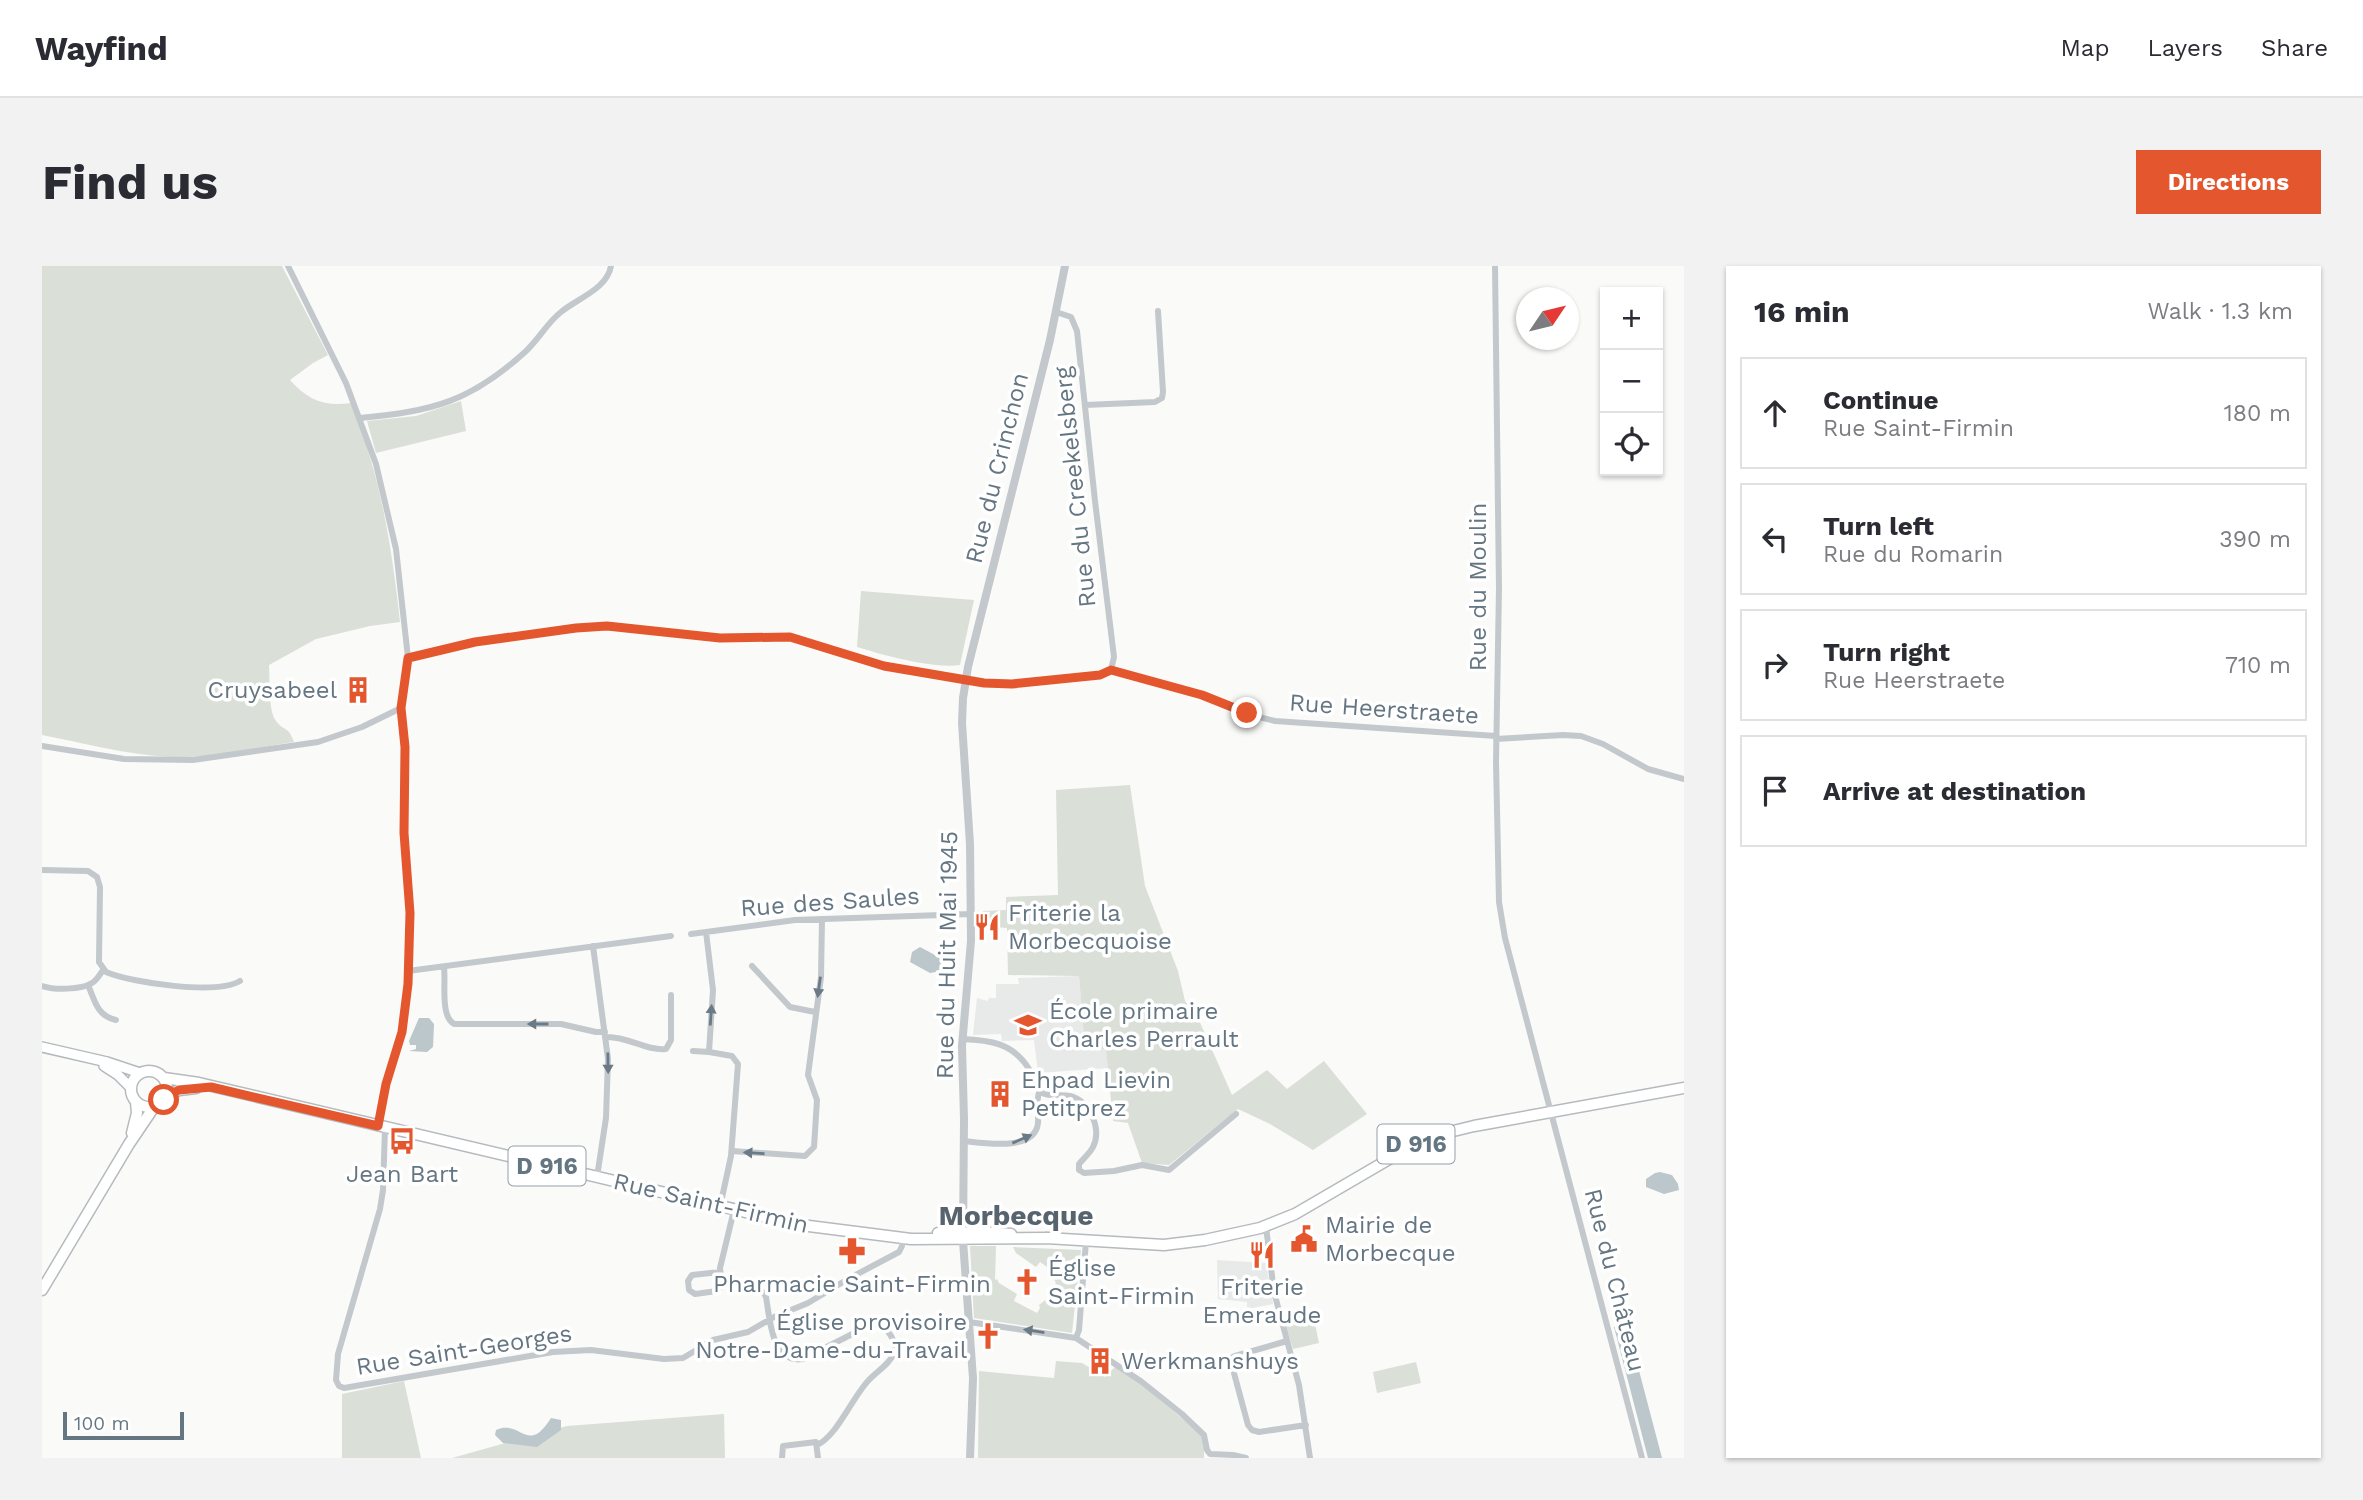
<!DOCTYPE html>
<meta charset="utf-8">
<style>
:root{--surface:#fff;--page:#f2f2f3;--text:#2b2b33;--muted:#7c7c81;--line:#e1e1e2;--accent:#e4572e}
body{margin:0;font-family:"Work Sans",sans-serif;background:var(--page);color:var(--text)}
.controls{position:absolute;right:21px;top:21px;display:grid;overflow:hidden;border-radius:0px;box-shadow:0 2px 5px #0004}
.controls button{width:63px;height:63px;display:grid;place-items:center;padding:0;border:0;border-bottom:2px solid var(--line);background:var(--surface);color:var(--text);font:35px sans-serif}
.compass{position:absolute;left:1474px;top:21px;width:63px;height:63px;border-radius:50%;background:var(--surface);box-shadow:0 2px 5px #0004;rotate:55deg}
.scale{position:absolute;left:21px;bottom:18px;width:121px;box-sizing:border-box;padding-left:7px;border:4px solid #657683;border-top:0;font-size:19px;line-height:24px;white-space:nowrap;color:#657683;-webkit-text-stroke:5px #fff;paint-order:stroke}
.stop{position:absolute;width:21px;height:21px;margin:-16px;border:5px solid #e4572e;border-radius:50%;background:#fff}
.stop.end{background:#e4572e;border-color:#fff;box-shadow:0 2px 7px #0008}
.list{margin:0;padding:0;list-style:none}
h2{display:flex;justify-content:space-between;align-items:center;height:91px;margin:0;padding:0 28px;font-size:30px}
h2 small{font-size:23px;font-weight:400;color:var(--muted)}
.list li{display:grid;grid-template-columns:46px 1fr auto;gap:21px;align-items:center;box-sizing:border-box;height:112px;margin:0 14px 14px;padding:0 14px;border:2px solid var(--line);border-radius:0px}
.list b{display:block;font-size:26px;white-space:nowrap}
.list p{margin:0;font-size:23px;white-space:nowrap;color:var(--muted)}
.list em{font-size:23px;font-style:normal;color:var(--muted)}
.icon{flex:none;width:38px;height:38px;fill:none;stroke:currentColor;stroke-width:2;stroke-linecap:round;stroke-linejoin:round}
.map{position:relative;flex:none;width:1642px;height:1192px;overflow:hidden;border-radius:0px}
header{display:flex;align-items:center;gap:42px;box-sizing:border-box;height:98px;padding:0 35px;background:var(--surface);border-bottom:2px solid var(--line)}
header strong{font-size:33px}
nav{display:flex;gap:38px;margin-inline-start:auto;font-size:24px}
.intro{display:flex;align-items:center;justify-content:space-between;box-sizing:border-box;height:168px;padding:0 42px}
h1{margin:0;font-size:49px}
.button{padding:18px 32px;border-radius:0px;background:var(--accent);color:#fff;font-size:24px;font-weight:700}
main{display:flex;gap:42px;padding:0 42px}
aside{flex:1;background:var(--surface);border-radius:0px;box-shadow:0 2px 5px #0004}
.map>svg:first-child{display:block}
.built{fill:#e8e9e9}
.green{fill:#dadfd7}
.water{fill:#bbc7cb}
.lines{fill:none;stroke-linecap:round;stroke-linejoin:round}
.secondary-casing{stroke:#b3babf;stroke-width:12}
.primary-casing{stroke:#b5babe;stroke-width:13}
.minor{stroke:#c3c8cc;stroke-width:6}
.tertiary{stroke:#c3c8cc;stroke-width:8}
.secondary{stroke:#fff;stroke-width:9}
.primary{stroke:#fff;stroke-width:10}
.oneway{fill:#6a7a87}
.route{stroke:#e4572e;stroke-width:9}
.labels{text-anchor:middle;stroke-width:7;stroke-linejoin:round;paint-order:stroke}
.shield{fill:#fff;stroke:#939fa8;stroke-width:2}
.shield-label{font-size:23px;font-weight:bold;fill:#657683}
.street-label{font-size:24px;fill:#657683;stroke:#fff}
.poi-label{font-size:24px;fill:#657683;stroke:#fff;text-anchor:start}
.quarter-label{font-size:28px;font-weight:bold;fill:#57646e;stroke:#fff}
</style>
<header>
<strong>Wayfind</strong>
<nav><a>Map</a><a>Layers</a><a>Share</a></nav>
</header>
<div class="intro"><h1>Find us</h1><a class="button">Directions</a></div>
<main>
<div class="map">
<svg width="1642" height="1192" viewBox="0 0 1642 1192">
<rect width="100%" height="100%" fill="#fafaf8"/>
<path class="built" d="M1037 710 1043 782 1064 783 1066 802 996 807 992 774 960 775 959 768 931 769 935 732 946 735 947 732H954V718H977L976 712Z
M1175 994 1224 997 1231 1038 1205 1043V1036L1176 1033Z"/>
<path class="green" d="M0 0H240L286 89 271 97 248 114C266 134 282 141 309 137 338 207 350 281 358 356L328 360 274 373 227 399C228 412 226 445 234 455 242 466 246 459 252 476 212 482 169 493 128 491 85 489 42 477 0 469Z
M419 135 424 165 334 187 325 155 374 150Z
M819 325 932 334 918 399C891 403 841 389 815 381Z
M1088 519 1103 620 1136 705 1143 735 1156 752 1190 829 1225 804 1245 823 1282 795 1325 848 1271 884 1228 858 1196 843 1127 899 1100 897 1086 857 1071 855 1064 783H1043L1037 710 966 709 965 662 941 660V645L964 644V631L1016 629 1014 524Z
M928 980H954L953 1014 955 1013 957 1017 975 1028 972 1035 995 1047 998 1042 997 1039 1011 1028 1009 1021 1014 1018 1012 1012 1015 1008 1011 1005 1008 1010 1005 1008 1008 1003 998 996 994 1001 974 987 971 981 1039 984 1030 1067 932 1052Z
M1270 1043 1277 1077 1251 1083 1241 1051Z
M1014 1095 1040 1097 1063 1111 1073 1101 1104 1122 1162 1171V1192H936L937 1105 1012 1112Z
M1374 1096 1379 1117 1335 1127 1331 1106Z
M362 1115 379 1192H300V1128Z
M682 1148 683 1192H410L525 1160Z"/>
<path class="water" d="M878 681 904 695 905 704 888 707 868 696 870 686Z
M377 752H387L392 758 391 781 385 786 367 785 374 783V779H368L367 775Z
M1618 906 1630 909 1636 918 1637 924 1622 928 1604 921V913L1613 907Z
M1585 1059 1620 1192H1606L1572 1061Z
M509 1152 519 1154V1164L495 1181 461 1177 453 1169 454 1164C480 1153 485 1190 509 1152Z"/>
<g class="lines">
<defs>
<path id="secondary" d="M0 781 65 796 98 807
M62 800 76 809 89 822"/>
<path id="primary" d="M89 823a18 18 0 1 1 36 0a18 18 0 1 1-36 0Z
M122 812 157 817 759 959 869 973 1008 972
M124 830 137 824 154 822
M90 867 95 847 94 836
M896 967 940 966 969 968
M1004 972 1122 979 1163 974 1218 962 1253 948 1373 878 1399 868 1432 860 1642 822
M0 1024 87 878 112 841"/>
</defs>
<use href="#secondary" class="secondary-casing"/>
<use href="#primary" class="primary-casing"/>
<path class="minor" d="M246 0 304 117 334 198 354 283 366 392 359 436 363 481 362 567 368 639 366 712 360 766 346 812 336 860
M1453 0 1457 322 1454 496 1457 636 1463 672 1600 1192
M1014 46 1029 51 1035 65 1053 235 1072 391 1069 404
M1043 139 1113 136 1120 132 1121 126 1116 45
M318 152C391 145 428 136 483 86 497 73 505 57 519 46 536 32 565 23 569 0
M366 392 433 376 534 362 572 360 678 372H754L842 400 942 417H976L1058 409 1069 404 1160 429 1205 448 1233 455 1454 470
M1454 473 1521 469 1539 470 1561 478 1606 503 1642 513
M0 480 82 493 151 494 276 476 320 461 359 442
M0 604 46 605 55 611 58 621 57 696 64 706C90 717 174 729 198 715
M664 666 671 724 667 786 690 790 696 798 689 890 678 941
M649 668 753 654 929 648
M551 680 566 793 564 852 555 911
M710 700 748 741 773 746
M402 701C404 717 398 750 412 758H519L554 766H563
M366 705 629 670
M46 719C53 735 55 750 74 754
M0 720C12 724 39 724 50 717 55 714 58 708 61 704
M564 771C585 770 604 785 624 783L629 774V729
M920 773C948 774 971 777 987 803 992 811 995 820 1000 827 1009 831 1019 828 1028 830 1048 835 1060 863 1051 881 1048 887 1041 893 1037 898V904L1042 907 1072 905 1100 899 1127 904 1194 848
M651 785 667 786
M343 862 341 924 338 943 296 1088 294 1114 297 1120 302 1122 511 1086 549 1084 622 1093 641 1092 671 1074 706 1066 732 1051 766 1037 806 1013 857 986 860 980 861 970
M922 875C942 877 993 886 996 857 997 846 993 834 998 824
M690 885 763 890 772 881 775 834 766 809 779 711 780 653
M692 944 678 1002 679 1010C690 1023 715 1012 724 1031 728 1053 729 1098 761 1093L830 1058 843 1062C849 1069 855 1077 852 1087 848 1098 834 1106 826 1115 810 1132 795 1170 775 1179
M1224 961 1232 1026 1257 1119 1268 1192
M678 1006 650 1009 646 1015 647 1024 653 1028 675 1025 683 1014
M927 1056 1034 1072 1100 1116 1140 1148 1162 1169 1165 1184 1168 1188 1191 1189 1204 1192
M1034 1072 1037 1064 1044 975
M1245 1075 1193 1090 1189 1092V1096L1206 1159 1210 1164 1217 1166 1264 1159
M740 1192 741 1180 774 1176 776 1192"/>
<path class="tertiary" d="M928 1192 931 1112 921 975 922 853 920 780 929 675 928 578 920 457 921 432 926 401 1008 74 1023 0"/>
<use href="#secondary" class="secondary"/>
<use href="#primary" class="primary"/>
</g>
<defs><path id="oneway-solid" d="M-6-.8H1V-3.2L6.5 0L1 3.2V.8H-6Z" transform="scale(1.75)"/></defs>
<g class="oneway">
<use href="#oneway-solid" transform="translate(777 721) rotate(98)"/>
<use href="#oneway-solid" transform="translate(669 749) rotate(-86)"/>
<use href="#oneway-solid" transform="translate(496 758) rotate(180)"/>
<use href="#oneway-solid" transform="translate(566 797) rotate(89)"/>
<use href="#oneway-solid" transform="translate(980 873) rotate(-23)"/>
<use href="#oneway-solid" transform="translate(712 887) rotate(-176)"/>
<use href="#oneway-solid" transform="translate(992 1065) rotate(-171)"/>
</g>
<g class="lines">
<path class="route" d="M122 834 124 830 137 824 169 821 336 860 344 818 360 766 366 718 368 647 362 567 363 481 359 442 366 392 433 376 534 362 565 360 678 372 748 371 842 400 942 417 970 418 1058 409 1069 404 1160 429 1205 447"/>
</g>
<defs>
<symbol id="building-bare" viewBox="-9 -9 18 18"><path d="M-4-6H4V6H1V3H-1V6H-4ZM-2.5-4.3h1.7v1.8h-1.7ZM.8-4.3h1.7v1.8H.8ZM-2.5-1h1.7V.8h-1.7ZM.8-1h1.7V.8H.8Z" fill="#e4572e" stroke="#fff" stroke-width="2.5" paint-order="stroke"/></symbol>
<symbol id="restaurant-bare" viewBox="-9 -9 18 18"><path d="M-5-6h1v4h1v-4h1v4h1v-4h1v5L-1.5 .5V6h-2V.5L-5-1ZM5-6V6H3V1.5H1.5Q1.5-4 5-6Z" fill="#e4572e" stroke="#fff" stroke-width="2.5" paint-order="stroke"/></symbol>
<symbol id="school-bare" viewBox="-9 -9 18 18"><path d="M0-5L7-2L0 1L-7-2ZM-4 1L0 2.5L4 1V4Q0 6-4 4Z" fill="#e4572e" stroke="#fff" stroke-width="2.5" paint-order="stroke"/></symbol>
<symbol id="bus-bare" viewBox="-9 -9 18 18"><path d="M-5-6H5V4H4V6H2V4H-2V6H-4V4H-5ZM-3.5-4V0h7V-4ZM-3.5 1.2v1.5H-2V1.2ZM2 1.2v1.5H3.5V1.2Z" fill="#e4572e" stroke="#fff" stroke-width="2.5" paint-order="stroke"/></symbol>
<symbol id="civic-bare" viewBox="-9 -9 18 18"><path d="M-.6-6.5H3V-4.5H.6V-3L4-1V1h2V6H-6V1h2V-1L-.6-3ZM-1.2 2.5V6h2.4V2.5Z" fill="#e4572e" stroke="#fff" stroke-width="2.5" paint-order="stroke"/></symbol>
<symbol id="pharmacy-bare" viewBox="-9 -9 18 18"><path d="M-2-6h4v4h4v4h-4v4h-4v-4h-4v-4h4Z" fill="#e4572e" stroke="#fff" stroke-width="2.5" paint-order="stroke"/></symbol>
<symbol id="church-bare" viewBox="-9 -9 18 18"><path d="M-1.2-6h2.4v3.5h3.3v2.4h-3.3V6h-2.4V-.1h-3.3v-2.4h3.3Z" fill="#e4572e" stroke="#fff" stroke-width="2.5" paint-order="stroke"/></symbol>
</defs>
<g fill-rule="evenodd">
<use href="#building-bare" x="297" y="405" width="38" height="38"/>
<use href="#restaurant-bare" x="926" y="642" width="38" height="38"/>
<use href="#school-bare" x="967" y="740" width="38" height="38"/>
<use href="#building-bare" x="939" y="809" width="38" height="38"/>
<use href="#bus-bare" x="341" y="856" width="38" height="38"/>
<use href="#civic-bare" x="1243" y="954" width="38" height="38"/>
<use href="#pharmacy-bare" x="791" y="966" width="38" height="38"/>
<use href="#restaurant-bare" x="1201" y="970" width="38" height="38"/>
<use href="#church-bare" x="966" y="997" width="38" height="38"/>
<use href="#church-bare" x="927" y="1051" width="38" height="38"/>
<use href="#building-bare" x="1039" y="1076" width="38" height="38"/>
</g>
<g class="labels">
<g class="shield">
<rect x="1335.5" y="858.5" width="77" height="39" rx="5"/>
<rect x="466.5" y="880.5" width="77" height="39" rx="5"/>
</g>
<g class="shield-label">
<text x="1374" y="886">D 916</text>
<text x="505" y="908">D 916</text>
</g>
<g class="street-label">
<text transform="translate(955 202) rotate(-76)" y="8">Rue du Crinchon</text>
<text transform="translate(1033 221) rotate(-96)" y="8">Rue du Creekelsberg</text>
<text transform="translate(1436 321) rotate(-90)" y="8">Rue du Moulin</text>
<text transform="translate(1342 443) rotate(4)" y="8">Rue Heerstraete</text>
<text transform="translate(788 636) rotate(-4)" y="8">Rue des Saules</text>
<text transform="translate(905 689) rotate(-89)" y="8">Rue du Huit Mai 1945</text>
<text transform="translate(669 937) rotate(13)" y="8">Rue Saint-Firmin</text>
<text transform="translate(1573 1014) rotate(76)" y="8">Rue du Château</text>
<text transform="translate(422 1084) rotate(-9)" y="8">Rue Saint-Georges</text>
</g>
<g class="poi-label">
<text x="295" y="432" text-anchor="end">Cruysabeel</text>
<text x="966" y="655">Friterie la<tspan x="966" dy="28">Morbecquoise</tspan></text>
<text x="1007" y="753">École primaire<tspan x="1007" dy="28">Charles Perrault</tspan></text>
<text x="979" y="822">Ehpad Lievin<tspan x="979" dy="28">Petitprez</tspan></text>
<text x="360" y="916" text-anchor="middle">Jean Bart</text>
<text x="1283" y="967">Mairie de<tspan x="1283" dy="28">Morbecque</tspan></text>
<text x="1006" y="1010">Église<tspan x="1006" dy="28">Saint-Firmin</tspan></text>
<text x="810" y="1026" text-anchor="middle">Pharmacie Saint-Firmin</text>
<text x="1220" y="1029" text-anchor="middle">Friterie<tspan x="1220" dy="28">Emeraude</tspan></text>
<text x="925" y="1064" text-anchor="end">Église provisoire<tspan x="925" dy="28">Notre-Dame-du-Travail</tspan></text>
<text x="1079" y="1103">Werkmanshuys</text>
</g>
<g class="quarter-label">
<text x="974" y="959">Morbecque</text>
</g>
</g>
</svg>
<div class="controls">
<button>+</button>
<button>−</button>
<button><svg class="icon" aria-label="locate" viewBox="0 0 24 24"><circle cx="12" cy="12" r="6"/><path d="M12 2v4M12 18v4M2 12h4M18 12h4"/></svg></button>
</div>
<svg class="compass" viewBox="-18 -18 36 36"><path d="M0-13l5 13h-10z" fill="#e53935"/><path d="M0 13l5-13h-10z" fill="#7c7c81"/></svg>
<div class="scale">100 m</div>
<div class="stop" style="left:122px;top:834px"></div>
<div class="stop end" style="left:1205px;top:447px"></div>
</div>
<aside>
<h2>16 min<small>Walk · 1.3 km</small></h2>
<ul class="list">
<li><svg class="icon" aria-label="ahead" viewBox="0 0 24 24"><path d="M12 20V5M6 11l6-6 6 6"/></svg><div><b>Continue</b><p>Rue Saint-Firmin</p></div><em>180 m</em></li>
<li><svg class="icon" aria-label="left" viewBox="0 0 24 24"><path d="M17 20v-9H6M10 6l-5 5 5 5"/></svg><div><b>Turn left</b><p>Rue du Romarin</p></div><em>390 m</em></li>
<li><svg class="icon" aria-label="right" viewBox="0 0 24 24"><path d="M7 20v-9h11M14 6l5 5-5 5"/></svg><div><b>Turn right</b><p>Rue Heerstraete</p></div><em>710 m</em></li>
<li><svg class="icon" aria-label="arrive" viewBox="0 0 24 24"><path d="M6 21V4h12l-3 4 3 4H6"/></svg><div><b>Arrive at destination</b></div></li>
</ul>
</aside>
</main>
